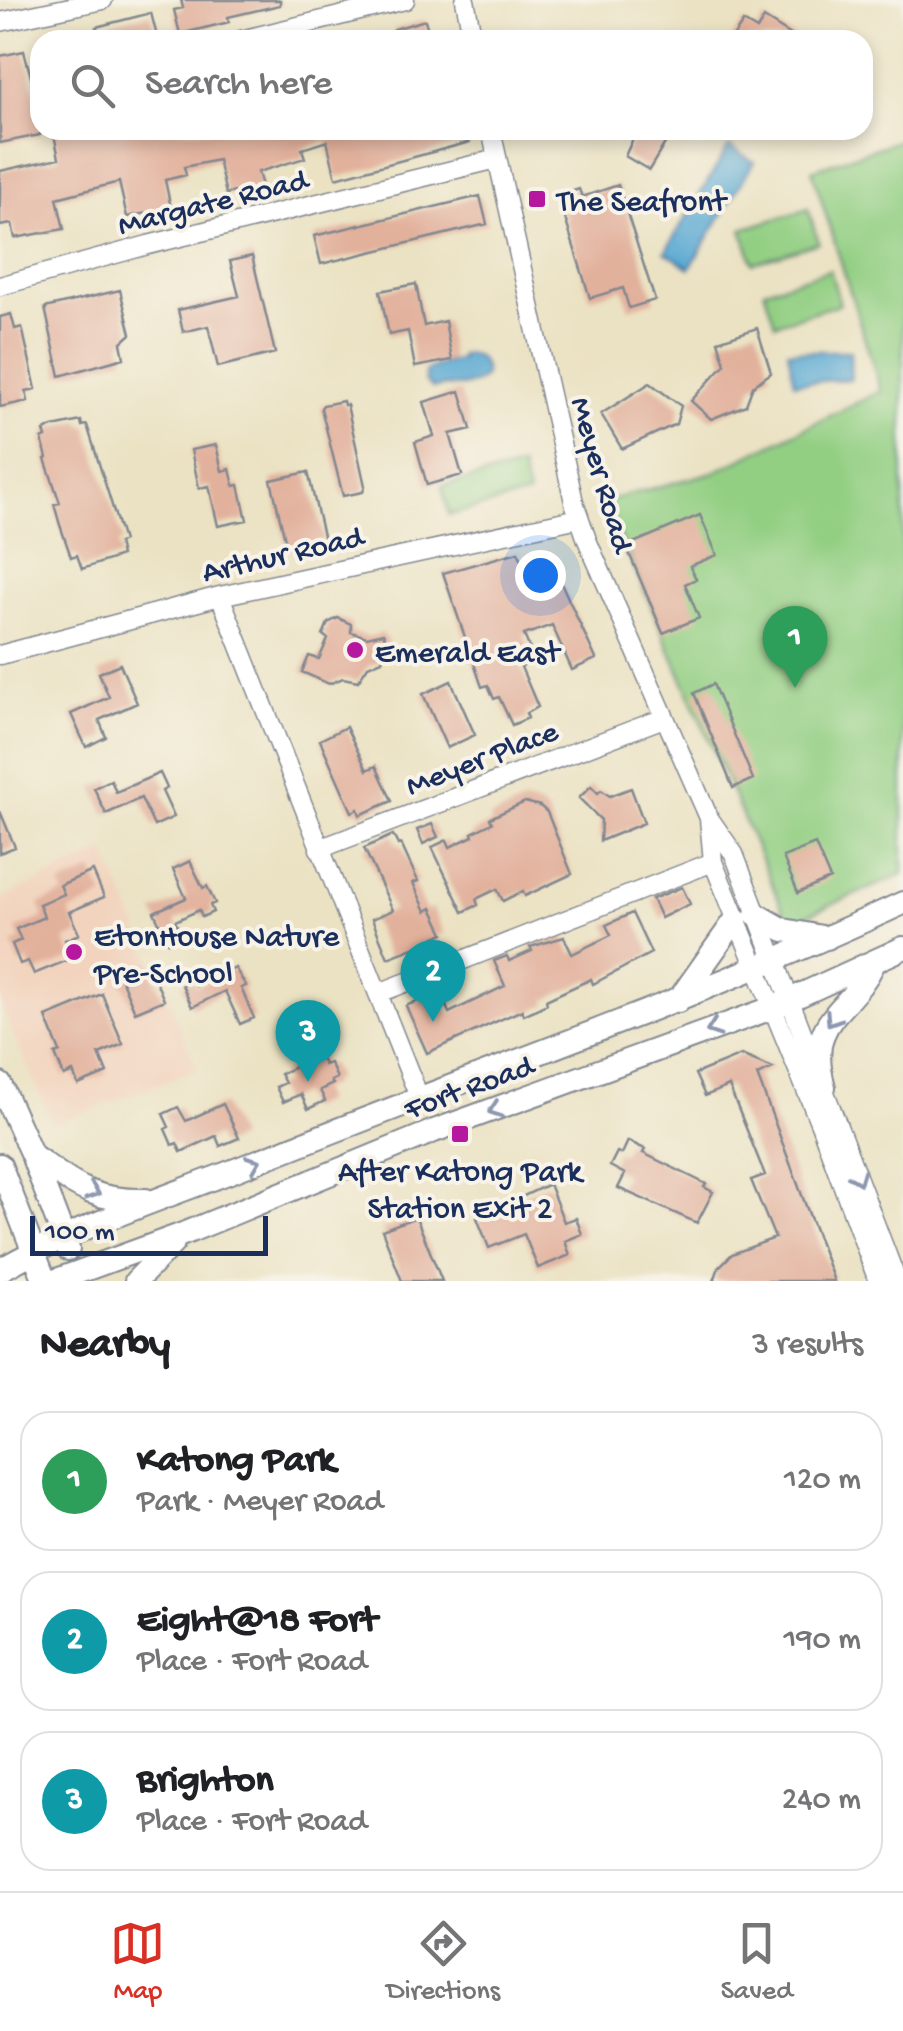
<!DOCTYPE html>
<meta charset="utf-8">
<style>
:root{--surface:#fff;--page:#f6f6f6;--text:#202124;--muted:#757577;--line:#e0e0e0;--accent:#d93025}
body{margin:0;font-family:"Gochi Hand",sans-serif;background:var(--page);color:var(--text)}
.scale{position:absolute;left:30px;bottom:25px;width:238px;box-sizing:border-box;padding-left:10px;border:5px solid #1b2f5e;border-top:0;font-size:28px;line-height:35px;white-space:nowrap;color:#1b2f5e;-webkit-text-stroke:8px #f7f3e8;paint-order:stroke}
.you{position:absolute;left:540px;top:575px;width:35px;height:35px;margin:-25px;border:8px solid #fff;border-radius:50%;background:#1a73e8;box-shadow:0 0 0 15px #1a73e833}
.badge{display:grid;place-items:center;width:65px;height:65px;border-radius:50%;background:var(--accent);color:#fff;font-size:32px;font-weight:700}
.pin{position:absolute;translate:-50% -82px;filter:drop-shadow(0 2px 5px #0008)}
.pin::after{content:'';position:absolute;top:52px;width:35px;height:30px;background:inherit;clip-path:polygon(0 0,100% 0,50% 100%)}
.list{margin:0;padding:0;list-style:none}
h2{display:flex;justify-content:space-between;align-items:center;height:130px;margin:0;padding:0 40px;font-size:42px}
h2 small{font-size:32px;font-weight:400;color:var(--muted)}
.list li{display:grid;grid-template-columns:65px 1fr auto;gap:30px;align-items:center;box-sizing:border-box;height:140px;margin:0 20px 20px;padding:0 20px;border:2px solid var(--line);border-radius:30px}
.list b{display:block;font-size:38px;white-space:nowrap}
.list p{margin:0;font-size:32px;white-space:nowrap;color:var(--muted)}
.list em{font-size:32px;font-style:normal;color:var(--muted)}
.icon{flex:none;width:55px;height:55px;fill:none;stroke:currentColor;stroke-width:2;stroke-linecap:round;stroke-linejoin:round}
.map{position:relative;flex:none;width:903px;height:1281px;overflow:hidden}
.search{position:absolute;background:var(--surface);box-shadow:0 5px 15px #0003;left:30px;right:30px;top:30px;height:110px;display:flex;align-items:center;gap:25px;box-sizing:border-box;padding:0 35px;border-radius:30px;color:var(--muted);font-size:38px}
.sheet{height:610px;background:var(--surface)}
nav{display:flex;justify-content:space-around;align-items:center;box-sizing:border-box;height:140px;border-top:2px solid var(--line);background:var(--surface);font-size:28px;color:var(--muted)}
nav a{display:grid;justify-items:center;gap:5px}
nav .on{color:var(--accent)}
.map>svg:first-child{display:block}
.built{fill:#f2d4be}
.green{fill:#93cf83;stroke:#577f70;stroke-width:2.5}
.water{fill:#57a7d1;stroke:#396b98;stroke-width:2.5}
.building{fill:#e2b19c}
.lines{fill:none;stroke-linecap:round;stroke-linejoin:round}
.minor-casing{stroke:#838890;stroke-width:21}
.major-casing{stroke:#838890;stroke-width:26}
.minor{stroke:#fff;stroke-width:18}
.major{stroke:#fff;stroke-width:22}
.oneway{stroke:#8d97ae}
.poi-dot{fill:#b5179e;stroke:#f7f3e8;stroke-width:4}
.labels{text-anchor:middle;stroke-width:8;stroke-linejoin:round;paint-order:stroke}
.poi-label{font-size:32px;fill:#1b2f5e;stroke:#f7f3e8;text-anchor:start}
.street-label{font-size:32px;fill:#1b2f5e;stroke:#f7f3e8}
</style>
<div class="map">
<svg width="903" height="1281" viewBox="0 0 903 1281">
<rect width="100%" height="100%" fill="#f7f3e8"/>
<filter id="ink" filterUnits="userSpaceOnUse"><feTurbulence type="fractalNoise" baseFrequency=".01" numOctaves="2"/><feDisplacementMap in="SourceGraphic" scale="20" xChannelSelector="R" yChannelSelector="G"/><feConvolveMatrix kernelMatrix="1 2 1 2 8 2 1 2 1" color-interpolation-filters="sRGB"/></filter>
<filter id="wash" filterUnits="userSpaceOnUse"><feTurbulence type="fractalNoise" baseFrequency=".0048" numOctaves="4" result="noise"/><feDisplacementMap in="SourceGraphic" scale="40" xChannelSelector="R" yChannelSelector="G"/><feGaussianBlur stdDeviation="2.25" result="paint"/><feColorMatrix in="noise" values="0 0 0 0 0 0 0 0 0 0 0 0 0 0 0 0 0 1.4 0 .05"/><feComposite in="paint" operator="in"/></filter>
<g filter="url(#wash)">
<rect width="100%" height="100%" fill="#ebe2c3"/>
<path class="built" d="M105 851 197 1069 53 1124 0 1005V899Z"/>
<path class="green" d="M903 139V874L789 923 605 501 714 472 881 391 812 170Z
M808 209 819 243 753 263 742 229Z
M830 270 840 304 775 324 764 290Z
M521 467 528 495 449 515 442 486Z"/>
<path class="water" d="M729 146 754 162 690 268 665 252Z
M788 351H850L851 379 794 383Z
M466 354C479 355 486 363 484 376 474 390 453 384 432 388L425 381V372C432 365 452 362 461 359L460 355Z"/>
<g id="blocks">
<path class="building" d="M181 0H280V5L228 17 229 22 180 34 174 10 183 8Z
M151 13 158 40H99L96 27Z
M764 18 799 40H731L743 22 757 30Z
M425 20 431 40H398L394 29Z
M24 51 40 111V135L0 143V56Z
M53 130H467L470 142 336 178 327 141 302 149 305 158 258 172 262 186 226 194 218 160 184 167 186 175 165 180 171 208 127 217 119 182 57 198 64 229 15 238 12 224 0 226V171L59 158Z
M637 130H673L649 170 625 156Z
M618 185 655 300 629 308 623 288 590 298 558 196 579 189 582 197Z
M480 196 487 224 321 264 314 236Z
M252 256 275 353 218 367 208 326 183 332 178 310 239 296 230 261Z
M416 284 424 326 445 321 452 360 415 367 408 331 389 335 380 291Z
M120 290 131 334 121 343 124 358 60 376 45 308Z
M11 314 15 329 22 327 36 389 26 391 28 401 0 407V317Z
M757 328 771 373 753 386 746 405 711 419 691 401 725 364 718 341Z
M650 383 681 406 676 424 622 449 601 414Z
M460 391 471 429 450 434 462 475 427 485 415 442 434 436 424 402Z
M343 401 344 405H347L365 486 363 492 343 496 321 408 323 405Z
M81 421 82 426 87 425 123 541 118 543 121 556 82 569 77 555 71 557 60 525 54 504 60 503 45 459 47 458 42 439 46 437 44 431 53 427Z
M216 445 222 471 230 469 234 486 239 485 247 520 218 526 209 486 199 488 191 450Z
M308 472 324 540 287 548 271 480Z
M700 515 717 555 690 566 696 579 685 584 699 618 663 633 626 546Z
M518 552 528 572 551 561 596 659 572 670 552 625 524 635 535 661 521 667 538 707 526 713 528 718 512 725 499 697 494 699 488 685 482 687 443 573Z
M338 618 351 624V632L367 637 383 633 388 643 382 660 368 666 358 681 343 678 329 684 302 672 309 656 319 659 328 639 323 635 328 623Z
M120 664 137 703 99 720 106 737 86 747 71 714 109 697 99 673Z
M451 681 475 735 447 748 423 694Z
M713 684 753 779 733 788 694 693Z
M346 727 367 770 376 766 392 801 360 815 358 809 352 812 320 740Z
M160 773 167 788 162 791 174 817 154 826 141 798 106 814 94 788 111 780 116 792Z
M591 786 598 793 601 790 610 796 631 788 644 823 600 841 601 820 579 798Z
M525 802 540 806 547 812 572 874 525 896 523 891 503 901 497 889 476 899 478 905 463 912 432 847 447 840 450 847 473 836 472 833 492 823 490 818Z
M0 811 15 847 0 853Z
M432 824 438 837 423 844 417 830Z
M393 835 398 845 401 844 418 881 413 883 426 911 432 908 444 933 435 937 440 947 425 954 421 945 388 958 372 919 393 910 364 848Z
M815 844 830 879 798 893 783 857Z
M190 861 203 888 207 886 215 903 210 905 213 912 202 917 199 910 175 921 182 936 168 942 154 912 186 898 173 869Z
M93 871 104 897 69 912 79 934 65 940 73 958 34 974 28 961 20 964 12 944 21 940 16 929 44 917 39 904 64 894 60 885Z
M682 887 690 904 661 918 652 899Z
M632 913 651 953 593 984 591 979 546 1000 547 1004 524 1015 522 1010 427 1053 406 1006 440 991 449 1013 505 986 494 961 507 956 509 961 532 951 530 947 564 937 572 954 611 935 606 925Z
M148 963 164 1000 135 1012 119 974Z
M235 968 246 986 241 988 254 1018 240 1024 225 991 192 1007 182 985 193 980 196 986Z
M102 994 123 1044 99 1054 107 1073 78 1085 73 1072 64 1076 55 1054 60 1052 46 1017Z
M320 1055 324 1065 330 1063 337 1078 331 1081 333 1084 320 1090 325 1101 308 1109 301 1094 283 1102 276 1087 285 1083 280 1074Z
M741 1055 773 1068 757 1075 834 1281H714L719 1267 732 1254 775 1238 751 1180 765 1175 729 1086 705 1096 695 1074Z
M223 1104 239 1138 220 1146 216 1136 181 1152 177 1143 172 1145 165 1129 169 1127 163 1114 178 1107 186 1121Z
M628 1141 645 1149 643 1153 706 1184 704 1187 713 1192 697 1223 618 1188 625 1174 610 1166 617 1152 622 1154Z
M549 1184 564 1222 576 1218 582 1234 565 1241 570 1255 538 1268 524 1234 489 1248 477 1218Z
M416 1217 442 1281H402L382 1230Z"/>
</g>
</g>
<g filter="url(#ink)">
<use href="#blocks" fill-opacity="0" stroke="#838890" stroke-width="2.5"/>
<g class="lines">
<defs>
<path id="minor" d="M465 0 473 40
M0 22 103 0
M241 40 405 0
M491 130 574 502 587 540 709 818 734 854 897 1281
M0 286 148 245 497 159
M220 596 419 1097
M0 655 220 596 579 518
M709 819 713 862 820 1124 878 1281
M319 849 664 718
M379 993 713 862"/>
<path id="major" d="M756 914 784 930 827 938
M678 1001 736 919
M0 1084 32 1155 68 1249
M824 1087C804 1017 850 1014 874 963
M32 1155C75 1185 90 1201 146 1200
M0 1165 45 1281
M0 1270C80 1224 172 1196 258 1161 473 1075 692 1001 903 903
M54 1281 183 1234 434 1131 772 1008 903 948
M136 1281 173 1243"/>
</defs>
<use href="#minor" class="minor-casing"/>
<use href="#major" class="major-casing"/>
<use href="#minor" class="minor"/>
<use href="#major" class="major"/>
</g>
<defs><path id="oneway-chevron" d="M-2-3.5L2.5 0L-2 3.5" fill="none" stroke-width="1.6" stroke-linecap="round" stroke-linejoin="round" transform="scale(2.5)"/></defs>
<g class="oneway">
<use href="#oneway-chevron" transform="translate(832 1019) rotate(123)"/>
<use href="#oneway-chevron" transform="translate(713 1029) rotate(161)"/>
<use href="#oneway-chevron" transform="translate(495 1110) rotate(161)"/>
<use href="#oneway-chevron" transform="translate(254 1163) rotate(-22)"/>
<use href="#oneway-chevron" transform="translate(858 1178) rotate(69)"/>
<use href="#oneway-chevron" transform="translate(93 1192) rotate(19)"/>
</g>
</g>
<g class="poi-dot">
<rect x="527" y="189" width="20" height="20" rx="5"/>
<circle cx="355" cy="650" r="10"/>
<circle cx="74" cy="952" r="10"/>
<rect x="450" y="1124" width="20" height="20" rx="5"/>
</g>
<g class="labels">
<g class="poi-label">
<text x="557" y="210">The Seafront</text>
<text x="375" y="661">Emerald East</text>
<text x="94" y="945">EtonHouse Nature<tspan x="94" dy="37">Pre-School</tspan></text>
<text x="460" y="1180" text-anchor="middle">After Katong Park<tspan x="460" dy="37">Station Exit 2</tspan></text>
</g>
<g class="street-label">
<text transform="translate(212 200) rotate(-14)" y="11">Margate Road</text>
<text transform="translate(604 474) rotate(74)" y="11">Meyer Road</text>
<text transform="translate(282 552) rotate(-13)" y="11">Arthur Road</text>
<text transform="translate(481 756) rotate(-21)" y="11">Meyer Place</text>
<text transform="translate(468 1085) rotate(-20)" y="11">Fort Road</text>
</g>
</g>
</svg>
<div class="scale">100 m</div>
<div class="you"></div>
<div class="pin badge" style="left:795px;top:688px;background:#2e9e5b">1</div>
<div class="pin badge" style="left:433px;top:1022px;background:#0f9aa8">2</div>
<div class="pin badge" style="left:308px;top:1082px;background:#0f9aa8">3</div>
<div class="search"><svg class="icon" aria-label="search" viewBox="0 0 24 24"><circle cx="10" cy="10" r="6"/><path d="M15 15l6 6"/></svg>Search here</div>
</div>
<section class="sheet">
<h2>Nearby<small>3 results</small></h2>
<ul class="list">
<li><span class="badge" style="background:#2e9e5b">1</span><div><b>Katong Park</b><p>Park · Meyer Road</p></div><em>120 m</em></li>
<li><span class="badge" style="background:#0f9aa8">2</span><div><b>Eight@18 Fort</b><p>Place · Fort Road</p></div><em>190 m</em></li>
<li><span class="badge" style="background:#0f9aa8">3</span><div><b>Brighton</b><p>Place · Fort Road</p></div><em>240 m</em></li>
</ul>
</section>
<nav>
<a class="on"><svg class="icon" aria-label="map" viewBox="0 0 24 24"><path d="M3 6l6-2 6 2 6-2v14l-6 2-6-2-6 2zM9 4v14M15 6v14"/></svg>Map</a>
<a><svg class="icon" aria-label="directions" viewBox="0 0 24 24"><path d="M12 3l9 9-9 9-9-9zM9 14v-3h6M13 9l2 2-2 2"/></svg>Directions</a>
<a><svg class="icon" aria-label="saved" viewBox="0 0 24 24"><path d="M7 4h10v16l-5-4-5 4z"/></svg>Saved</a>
</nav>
